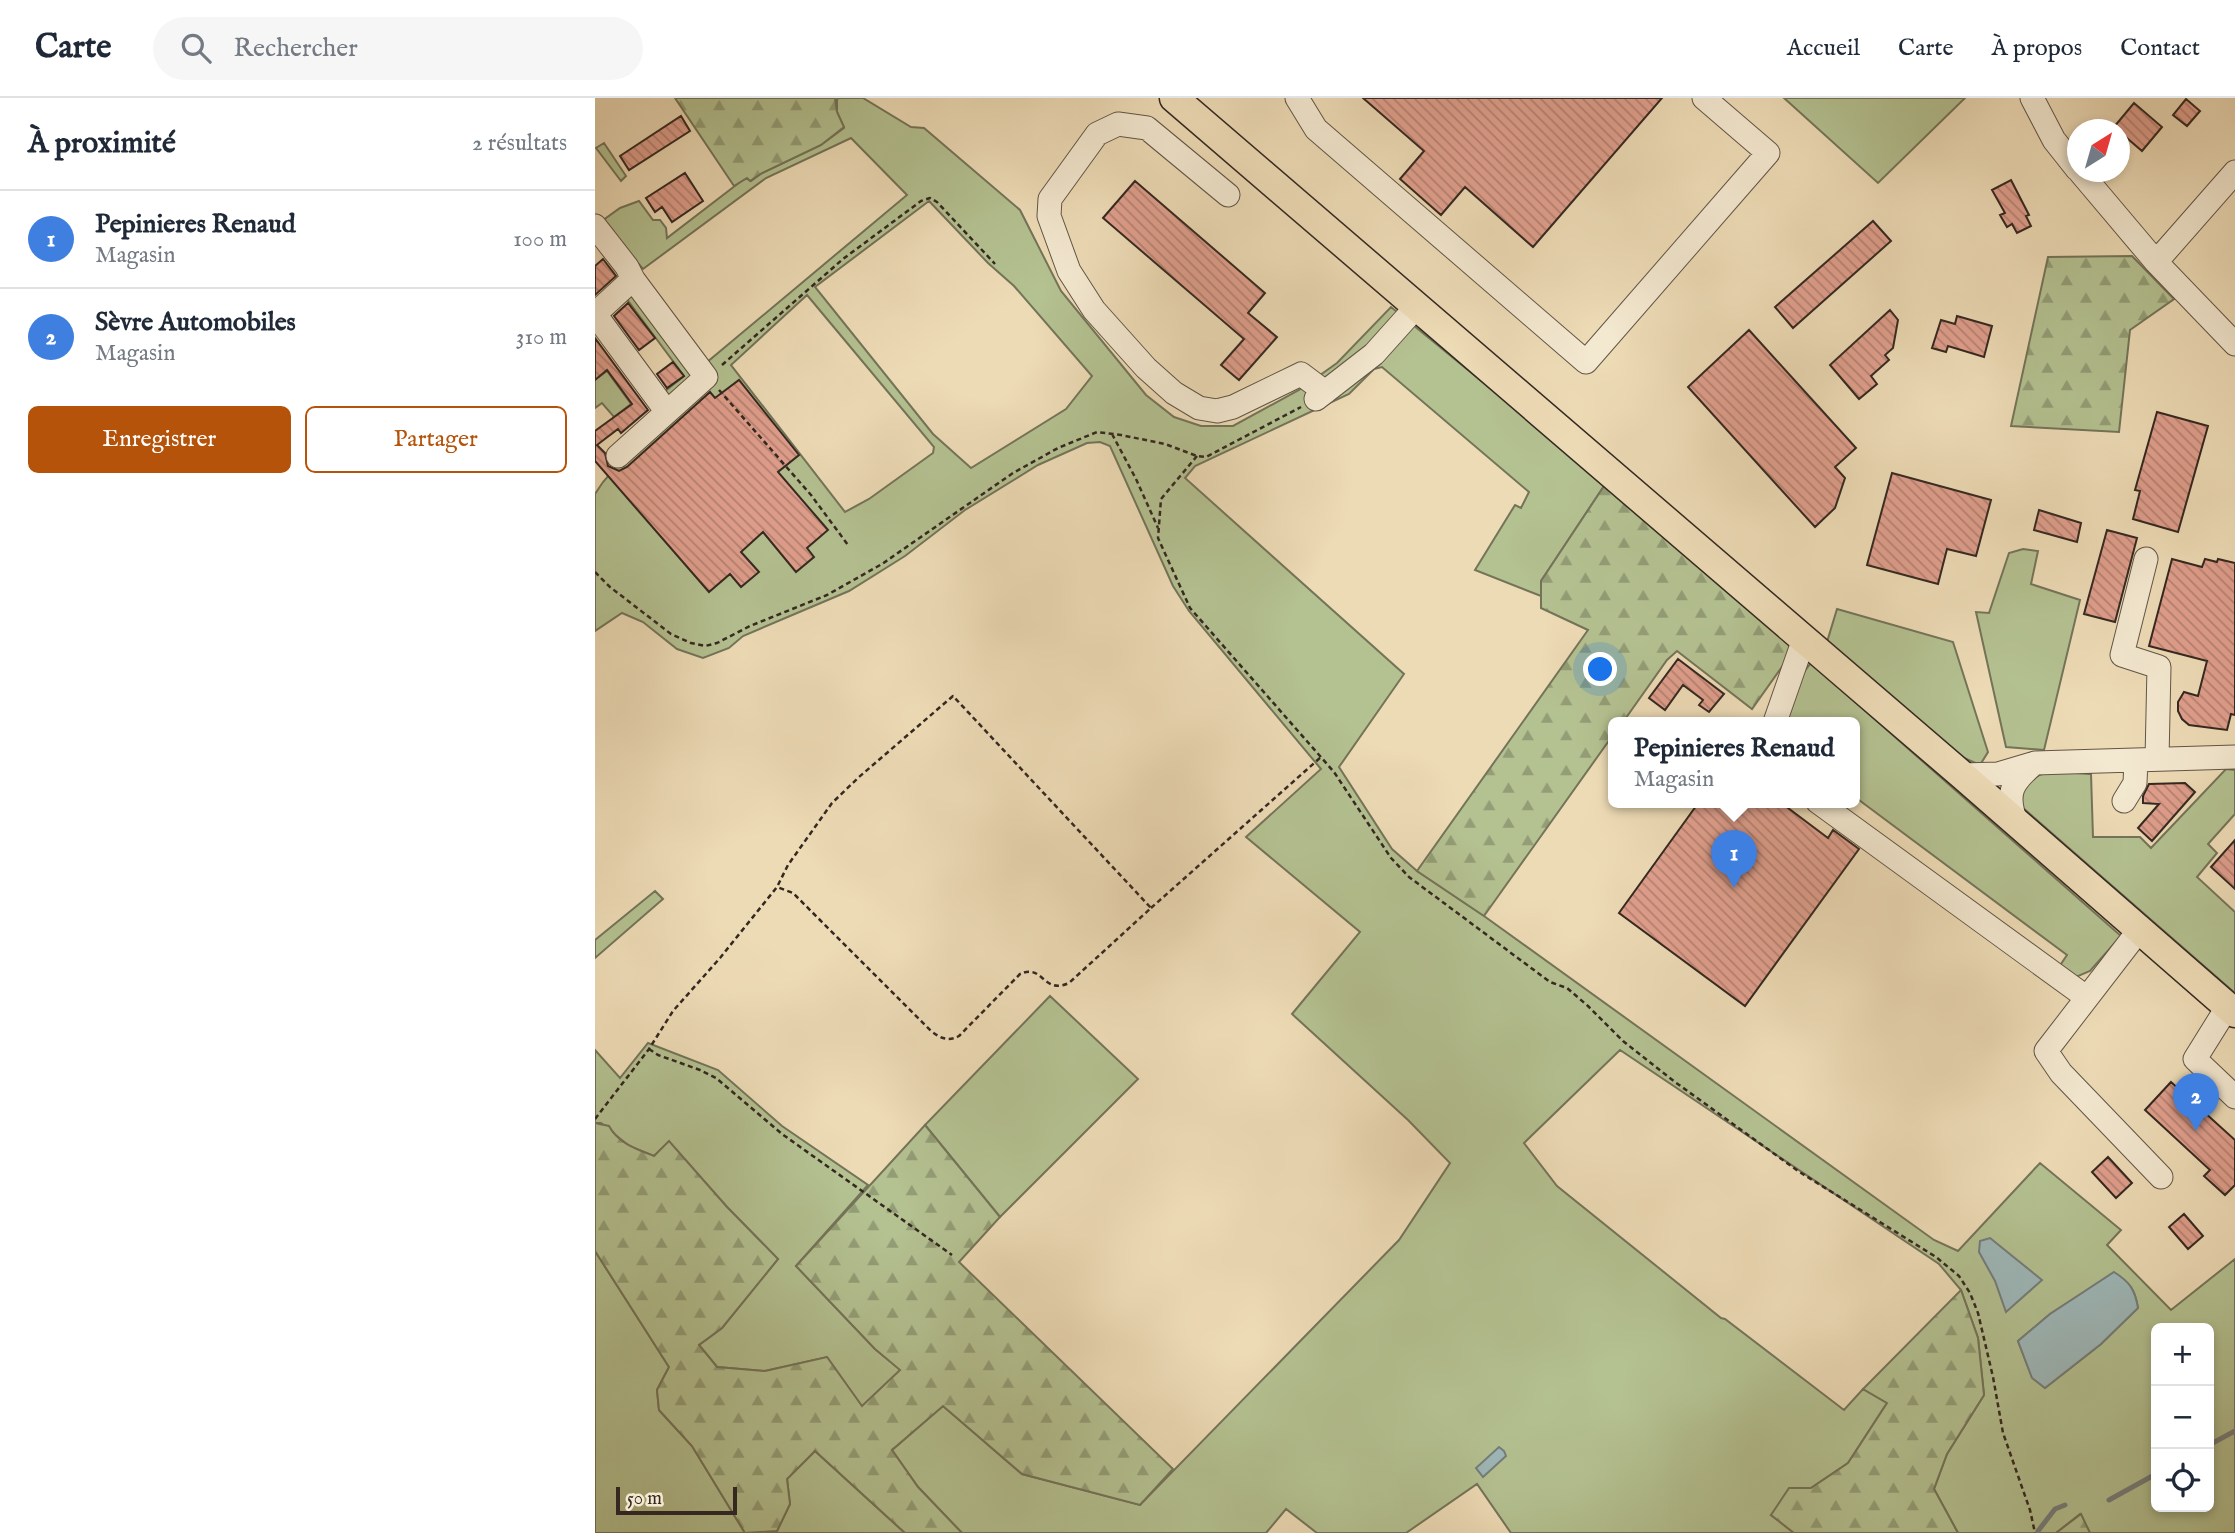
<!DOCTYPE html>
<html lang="fr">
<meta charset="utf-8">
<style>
:root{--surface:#fff;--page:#f6f6f7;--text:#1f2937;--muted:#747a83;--line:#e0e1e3;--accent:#b45309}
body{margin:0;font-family:"IM FELL English",serif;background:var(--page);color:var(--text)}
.controls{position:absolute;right:21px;bottom:21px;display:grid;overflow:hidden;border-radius:10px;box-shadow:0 4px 10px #0003}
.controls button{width:63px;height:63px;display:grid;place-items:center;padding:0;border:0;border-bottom:2px solid var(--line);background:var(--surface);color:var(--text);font:35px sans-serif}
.compass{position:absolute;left:1472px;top:21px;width:63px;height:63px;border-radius:50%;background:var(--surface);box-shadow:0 4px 10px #0003;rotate:37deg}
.scale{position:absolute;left:21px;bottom:18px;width:121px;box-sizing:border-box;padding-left:7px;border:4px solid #342821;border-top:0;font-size:19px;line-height:24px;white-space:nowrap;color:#342821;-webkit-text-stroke:5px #f3e8d0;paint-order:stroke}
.you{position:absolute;left:1006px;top:572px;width:24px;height:24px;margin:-18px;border:5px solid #fff;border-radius:50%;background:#1a73e8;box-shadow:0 0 0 10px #1a73e833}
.badge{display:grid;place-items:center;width:46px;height:46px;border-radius:50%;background:var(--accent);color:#fff;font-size:23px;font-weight:700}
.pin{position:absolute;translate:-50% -58px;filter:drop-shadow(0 2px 4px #0008)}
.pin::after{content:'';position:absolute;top:37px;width:24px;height:21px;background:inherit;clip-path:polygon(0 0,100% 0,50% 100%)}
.popup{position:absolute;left:1013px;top:619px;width:252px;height:91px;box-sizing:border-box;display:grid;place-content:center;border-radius:10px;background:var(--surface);filter:drop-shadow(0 2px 5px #0005);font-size:23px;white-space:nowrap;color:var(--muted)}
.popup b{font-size:26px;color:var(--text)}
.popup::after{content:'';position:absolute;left:50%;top:100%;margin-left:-14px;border:14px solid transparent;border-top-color:var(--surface)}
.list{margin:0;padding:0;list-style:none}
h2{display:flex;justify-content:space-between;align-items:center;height:91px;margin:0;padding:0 28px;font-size:30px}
h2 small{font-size:23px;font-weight:400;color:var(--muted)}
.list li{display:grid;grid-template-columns:46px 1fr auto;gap:21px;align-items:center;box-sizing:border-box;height:98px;padding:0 28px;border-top:2px solid var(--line)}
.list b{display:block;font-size:26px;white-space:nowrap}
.list p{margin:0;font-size:23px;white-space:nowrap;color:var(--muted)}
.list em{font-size:23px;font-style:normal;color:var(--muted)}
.actions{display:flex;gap:14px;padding:21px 28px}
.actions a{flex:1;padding:16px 0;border:2px solid var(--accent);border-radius:10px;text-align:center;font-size:24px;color:var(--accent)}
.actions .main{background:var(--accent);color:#fff}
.icon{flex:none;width:38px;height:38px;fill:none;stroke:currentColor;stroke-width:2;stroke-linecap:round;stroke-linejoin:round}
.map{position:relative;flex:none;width:1640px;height:1435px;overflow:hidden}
header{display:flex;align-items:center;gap:42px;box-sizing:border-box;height:98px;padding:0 35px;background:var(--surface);border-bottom:2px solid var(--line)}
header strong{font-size:33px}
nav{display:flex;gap:38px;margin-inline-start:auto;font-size:24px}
.search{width:490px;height:63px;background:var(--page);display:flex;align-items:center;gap:18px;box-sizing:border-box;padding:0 24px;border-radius:38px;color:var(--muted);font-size:26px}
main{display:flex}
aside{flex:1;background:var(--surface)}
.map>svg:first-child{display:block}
.grass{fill:#b4c191;stroke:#747459;stroke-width:2;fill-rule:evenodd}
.forest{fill:url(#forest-firs);stroke:#747459;stroke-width:2}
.water{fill:#9eb8b9;stroke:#747e7c;stroke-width:2}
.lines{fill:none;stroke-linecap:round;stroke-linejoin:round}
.stream{stroke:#747e7c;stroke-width:5}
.building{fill:url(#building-back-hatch);stroke:#342821;stroke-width:2}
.minor-casing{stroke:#625546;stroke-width:25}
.major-casing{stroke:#342821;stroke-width:31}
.path{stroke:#342821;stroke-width:2.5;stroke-dasharray:5 3.5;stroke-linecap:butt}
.minor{stroke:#f3e8d0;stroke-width:23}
.major{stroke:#eddbb6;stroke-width:28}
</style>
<header>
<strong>Carte</strong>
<div class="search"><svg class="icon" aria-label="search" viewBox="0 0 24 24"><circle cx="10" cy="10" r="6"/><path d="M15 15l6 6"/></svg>Rechercher</div>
<nav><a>Accueil</a><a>Carte</a><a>À propos</a><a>Contact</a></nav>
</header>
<main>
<aside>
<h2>À proximité<small>2 résultats</small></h2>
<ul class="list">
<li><span class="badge" style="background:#3f7fe0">1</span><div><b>Pepinieres Renaud</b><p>Magasin</p></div><em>100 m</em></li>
<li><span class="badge" style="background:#3f7fe0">2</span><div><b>Sèvre Automobiles</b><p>Magasin</p></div><em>310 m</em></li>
</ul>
<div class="actions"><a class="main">Enregistrer</a><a>Partager</a></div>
</aside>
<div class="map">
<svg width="1640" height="1435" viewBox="0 0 1640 1435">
<defs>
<pattern id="forest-firs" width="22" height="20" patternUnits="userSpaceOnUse" patternTransform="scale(1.75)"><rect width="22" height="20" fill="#b4c191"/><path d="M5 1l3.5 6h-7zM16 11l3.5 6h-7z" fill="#939d76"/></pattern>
<pattern id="building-back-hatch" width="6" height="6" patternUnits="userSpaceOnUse" patternTransform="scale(1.75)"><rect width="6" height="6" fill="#e09f8d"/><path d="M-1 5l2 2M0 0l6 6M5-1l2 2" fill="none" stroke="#b68273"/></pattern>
</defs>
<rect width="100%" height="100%" fill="#eddbb6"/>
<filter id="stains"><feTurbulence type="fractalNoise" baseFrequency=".00286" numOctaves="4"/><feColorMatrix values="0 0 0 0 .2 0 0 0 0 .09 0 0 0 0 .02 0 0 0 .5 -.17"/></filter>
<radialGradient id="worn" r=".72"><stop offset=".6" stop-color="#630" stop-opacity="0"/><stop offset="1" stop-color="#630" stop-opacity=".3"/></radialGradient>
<path class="grass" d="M244 0H268L316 29 329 30 425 112 466 193 551 297 579 319 606 328H638L704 292 742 265 796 209 1011 385 946 483V498L880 472 920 407 926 410 934 394 787 269 779 271 754 296 600 368 590 380 809 576 744 669 797 751 822 773 889 818 1339 1142 1363 1153 1445 1065 1526 1132 1512 1147 1576 1212 1640 1161V1435H1495L1485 1416 1461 1435H1363L1339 1391 1352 1356 1389 1297 1383 1240 1366 1192 1344 1166 1025 952 929 1045 962 1088 1126 1220 1130 1221 1249 1312 1268 1291 1292 1305 1253 1365 1176 1417 1199 1435H916L882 1386 811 1435H722L691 1411 671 1435H367L323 1389 297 1352 348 1308 427 1376 545 1407 804 1142 855 1065 813 1022 697 916 765 834 651 739 726 671 594 513 578 488 515 348 505 344 492 345 443 367 370 412 310 458 254 493 148 538 134 550 108 560 82 551 48 524 27 515 0 533V396L8 384 111 265 312 97 256 40 171 80 48 171 7 123 25 110 44 103 58 122H65L71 130 72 140 145 84 152 80 156 83 167 75 226 47 249 30 242 14V1ZM334 103 393 165 419 188 497 278 471 311 376 370 338 336 220 189ZM212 197 339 349 338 355 274 401 250 414 136 267ZM1519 1175C1535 1184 1540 1192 1543 1210L1506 1246 1450 1290 1437 1279 1423 1243 1455 1216ZM1561 1230H1614V1409H1561Z
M1189 0H1370L1283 85Z
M9 45 31 78 26 83 1 50Z
M37 196 102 274 74 303 64 298 89 278 31 200Z
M12 273 36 306 19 319 7 305 0 310V275L4 279Z
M1428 451 1443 453 1436 486 1485 502 1449 652 1411 649 1381 514 1394 515 1414 455Z
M1242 511 1358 544 1393 654 1385 667 1367 659 1232 544Z
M1216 565 1526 838 1495 873 1481 879 1464 869 1472 857 1260 699V624H1191L1208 575Z
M1631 671 1640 672V716L1613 746 1622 755 1602 779 1640 814V895L1427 709C1424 665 1468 675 1496 676L1498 739H1545L1556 750Z
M60 793 68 801 0 860V842Z
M455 898 543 981 405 1119 330 1027Z
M53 945 123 972 187 1028 273 1087 201 1168 280 1251 306 1272 267 1309 232 1259 170 1273 122 1269 104 1247 127 1230 183 1161 132 1109 74 1044 59 1058 34 1048 6 1025H0V952L25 980Z
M0 1153 74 1269 62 1292 64 1312 97 1348 150 1435H0Z
M220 1353 310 1435H170L182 1433 195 1406 192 1381Z"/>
<path class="forest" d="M80 0H240L242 14 249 29 226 47 167 75 155 83 152 80 139 88Z
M1537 158 1579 201 1535 232 1524 334 1416 328 1453 159Z
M1011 385 1201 549 1157 611 1082 553 1072 562 1028 624H1018V637L889 818 822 773 993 532 946 510V483Z
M0 1025 14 1028C23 1045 41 1051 59 1058L74 1043 132 1109 183 1161 127 1230 104 1247 122 1269 170 1273 232 1259 267 1308 305 1272 280 1251 201 1168 330 1027 405 1119 364 1164 578 1371 545 1407 427 1376 348 1308 297 1352 323 1389 367 1435H310L220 1353 192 1381 195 1406 182 1433 150 1435 97 1348 64 1312 62 1292 74 1269 0 1153Z
M1366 1192 1383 1240 1389 1297 1352 1356 1339 1391 1363 1435H1199L1176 1417 1194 1390H1216L1253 1365 1292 1305 1268 1291Z
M1486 1416 1495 1435H1461Z"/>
<path class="water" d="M1395 1140 1447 1182 1411 1214 1400 1183 1384 1154 1385 1143Z
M1519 1174C1535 1184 1540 1192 1543 1210L1506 1246 1450 1290 1437 1280 1423 1243 1455 1216Z
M904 1349 909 1353 911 1358 888 1379 881 1370Z"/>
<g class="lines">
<path class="stream" d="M1614 1347 1640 1333
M1514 1402 1561 1376
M1443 1433 1460 1411 1470 1407"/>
</g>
<path class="building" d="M768 0H1067L938 149 870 89 846 117 805 81 829 53Z
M1591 1 1605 13 1592 28 1578 17Z
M1539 5 1567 29 1547 53 1519 29Z
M86 18 95 33 34 72 25 58Z
M90 75 108 103 77 124 67 109 60 114 51 100Z
M1416 82 1434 117 1431 118 1436 128 1422 135 1417 126 1412 129 1405 117 1410 115 1397 92Z
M540 83 670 195 653 215 682 239 644 282 626 267 649 241 508 120Z
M1278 123 1296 143 1198 230 1180 209Z
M8 161 21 178 0 197V168Z
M33 205 60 240 44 252 19 218Z
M1295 212 1303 222 1298 250 1290 257 1294 262 1276 278 1282 286 1264 301 1235 267Z
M1362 218 1397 228 1389 259 1353 248 1351 254 1337 250 1346 222 1360 226Z
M1154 232 1261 350 1240 369 1250 380 1240 410 1220 429 1093 289Z
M0 240 53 312 26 335 23 331 2 347 10 355 13 368 24 373 32 369 115 294 120 300 144 282 204 357 183 374 233 432 212 450 219 459 201 474 168 434 146 454 164 474 146 489 135 476 114 494 0 363V333L37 306 12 272 0 282Z
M78 264 89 278 72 290 62 276Z
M1562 314 1613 328 1583 434 1538 421 1545 393 1540 392Z
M1297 375 1396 402 1381 458 1352 451 1343 486 1272 467Z
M1444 412 1486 425 1482 444 1439 432Z
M1512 432 1542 440 1520 524 1489 516Z
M1577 461 1607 469 1610 461 1622 464 1623 461 1640 465V617L1636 616 1632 632 1594 627 1587 621 1583 613V604L1589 594 1603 598 1612 563 1554 548Z
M1083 561 1129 596 1114 614 1104 607 1108 602 1088 587 1070 612 1054 600Z
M1590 685 1600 694 1557 743 1543 730 1564 706 1548 705V698L1554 686Z
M1104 704H1185L1233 740 1238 732 1264 751 1150 908 1024 815Z
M1640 742V791L1616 769Z
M1576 984 1640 1042V1087L1630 1097 1609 1078 1615 1072 1550 1012Z
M1513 1059 1537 1085 1521 1100 1497 1074Z
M1589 1116 1608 1138 1593 1151 1574 1129Z"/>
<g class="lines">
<defs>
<path id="minor" d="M702 0 721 31 991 264 1173 55 1109 0
M1437 0 1459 42 1482 71
M1485 74 1561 164 1640 246
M633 97 552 30 523 26 502 36 455 101 454 118 474 173 499 212 551 270 579 295 604 310 622 313 638 309 706 276 730 294
M0 128 32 169 38 181 0 216 72 314
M1561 164 1640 74
M721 301 779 256 822 208
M23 358 111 279 38 181
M1551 461 1527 557 1564 569 1562 661
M1180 624 1209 541
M1440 665 1640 659
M1367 677 1403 676 1440 665C1417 684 1410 695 1421 724
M1529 703 1540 685 1541 662
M1223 704 1491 899
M1545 831 1451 953 1466 975 1566 1079
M1633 908 1600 961 1640 999"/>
<path id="major" d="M579 0 1367 677 1640 915"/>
</defs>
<use href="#minor" class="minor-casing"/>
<use href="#major" class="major-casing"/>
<path class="path" d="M127 267 248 161 326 103 335 100 342 104 400 166
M124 292 216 397 253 447
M517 336 541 381 563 430
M602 358 566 401 563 440 595 510 739 674 796 760 814 779 955 884 972 890 993 908 1028 943 1080 984 1203 1073 1341 1159 1364 1178 1375 1195 1383 1215 1398 1279 1408 1335 1435 1412 1440 1435
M0 474 15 489 76 536 96 545 110 548 122 545 155 528 232 497 287 466 418 375 463 350 502 334 526 337 570 346 602 358 611 359 706 309
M556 810 726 659
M54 951 63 957 105 972 121 980 187 1036 357 1157
M0 1021 54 951 78 913 125 860 182 789 193 767 237 705 264 679 358 598 556 810 474 885C448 897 448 865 425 876L364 938C353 944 345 940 336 933L198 795 182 789"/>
<use href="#minor" class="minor"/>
<use href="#major" class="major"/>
</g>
<rect width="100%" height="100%" filter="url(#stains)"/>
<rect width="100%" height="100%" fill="url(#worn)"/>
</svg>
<div class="controls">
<button>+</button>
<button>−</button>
<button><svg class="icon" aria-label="locate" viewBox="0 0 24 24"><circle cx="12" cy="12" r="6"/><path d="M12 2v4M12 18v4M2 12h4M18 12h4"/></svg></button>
</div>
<svg class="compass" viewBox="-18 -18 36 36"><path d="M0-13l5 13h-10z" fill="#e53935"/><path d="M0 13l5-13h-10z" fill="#747a83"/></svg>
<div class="scale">50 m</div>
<div class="you"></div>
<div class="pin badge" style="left:1139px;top:790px;background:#3f7fe0">1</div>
<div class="popup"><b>Pepinieres Renaud</b>Magasin</div>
<div class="pin badge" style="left:1601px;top:1033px;background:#3f7fe0">2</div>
</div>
</main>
